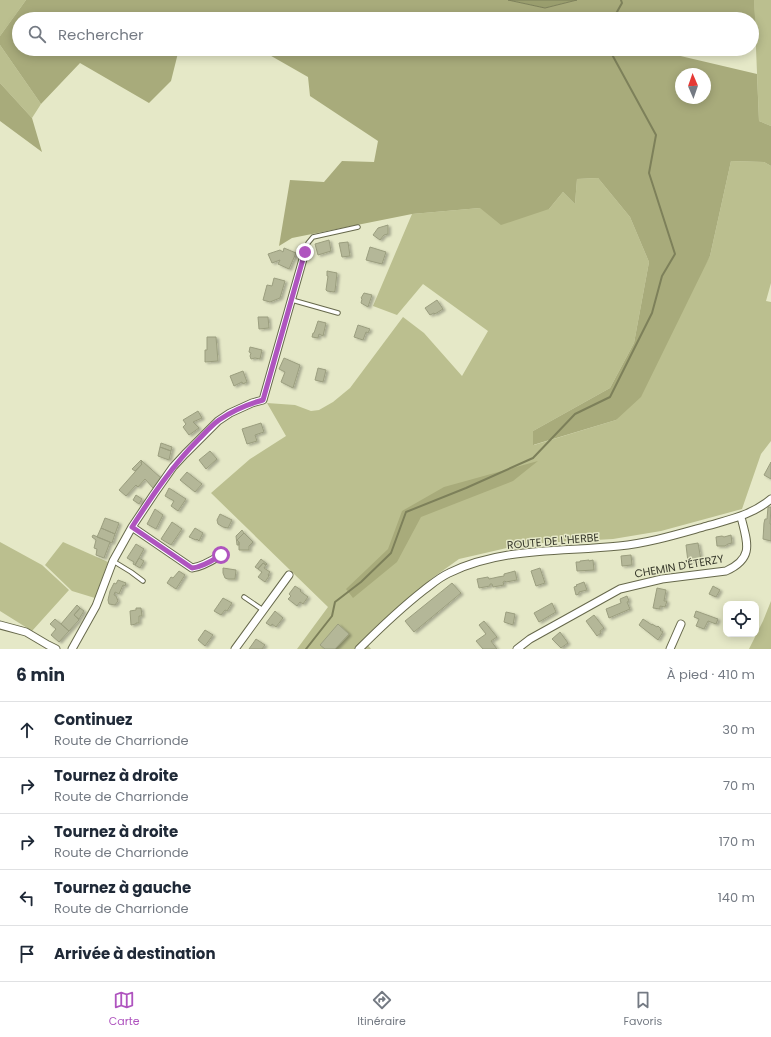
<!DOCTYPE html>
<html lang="fr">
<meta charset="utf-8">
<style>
:root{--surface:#fff;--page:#f2f2f3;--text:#1f2937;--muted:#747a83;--line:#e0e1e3;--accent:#af54bf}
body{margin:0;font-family:Poppins,sans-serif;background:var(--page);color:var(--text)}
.controls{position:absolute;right:12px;bottom:12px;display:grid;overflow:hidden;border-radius:8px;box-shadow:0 2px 10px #0003}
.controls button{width:36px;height:36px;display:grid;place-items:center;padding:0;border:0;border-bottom:1px solid var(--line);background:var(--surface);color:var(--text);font:20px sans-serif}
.compass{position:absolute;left:675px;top:68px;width:36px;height:36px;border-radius:50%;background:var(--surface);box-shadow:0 2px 10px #0003;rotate:358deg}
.stop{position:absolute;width:12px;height:12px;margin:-9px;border:3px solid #af54bf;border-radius:50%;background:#fff}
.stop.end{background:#af54bf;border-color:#fff;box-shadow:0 1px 4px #0008}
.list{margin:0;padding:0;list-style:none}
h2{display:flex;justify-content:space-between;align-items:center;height:52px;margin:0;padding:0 16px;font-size:17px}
h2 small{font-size:13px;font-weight:400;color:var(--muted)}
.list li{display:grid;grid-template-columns:26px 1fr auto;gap:12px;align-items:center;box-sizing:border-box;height:56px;padding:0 16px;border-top:1px solid var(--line)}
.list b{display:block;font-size:15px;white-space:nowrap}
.list p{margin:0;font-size:13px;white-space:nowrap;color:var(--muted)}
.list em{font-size:13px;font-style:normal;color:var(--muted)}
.icon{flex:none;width:22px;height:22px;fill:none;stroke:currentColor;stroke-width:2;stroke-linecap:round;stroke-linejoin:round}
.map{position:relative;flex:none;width:771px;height:649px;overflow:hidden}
.search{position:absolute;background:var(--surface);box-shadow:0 2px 10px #0003;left:12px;right:12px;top:12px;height:44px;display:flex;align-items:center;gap:10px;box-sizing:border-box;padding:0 14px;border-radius:22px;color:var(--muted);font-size:15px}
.sheet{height:332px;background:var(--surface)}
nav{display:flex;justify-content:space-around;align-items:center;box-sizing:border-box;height:56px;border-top:1px solid var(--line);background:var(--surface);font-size:11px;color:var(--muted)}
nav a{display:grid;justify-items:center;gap:2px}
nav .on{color:var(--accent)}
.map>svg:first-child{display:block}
.green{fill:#bbbf8f}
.forest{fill:#a8ab7b;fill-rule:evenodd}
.water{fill:#9a9e6e;stroke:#7d805a}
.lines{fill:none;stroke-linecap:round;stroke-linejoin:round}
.stream{stroke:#7d805a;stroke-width:2}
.building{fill:#b4b798;stroke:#9b9e7f;filter:url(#shadow)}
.service-casing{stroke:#66684b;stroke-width:5.5}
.minor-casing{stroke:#66684b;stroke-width:9}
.service{stroke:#fff;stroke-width:3.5}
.minor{stroke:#fff;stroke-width:7}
.route{stroke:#af54bf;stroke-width:5}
.labels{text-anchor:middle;stroke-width:3;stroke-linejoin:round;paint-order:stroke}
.street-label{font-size:11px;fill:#393a2d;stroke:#e5e8c7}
</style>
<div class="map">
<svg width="771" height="649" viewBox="0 0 771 649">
<defs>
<filter id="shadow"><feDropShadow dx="2.5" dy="1.5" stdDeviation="1" flood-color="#0004"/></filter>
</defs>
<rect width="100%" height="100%" fill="#e5e8c7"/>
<path class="green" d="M0 0H26L0 36Z
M754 0H771V126L759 121Z
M0 45 41 104 32 118 0 83Z
M731 161 764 162 771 166V283L766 301 771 302V441L761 454 742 509 661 531 613 539 524 544 459 559 431 579 363 639 371 649H297L328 607 211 493 250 459 286 436 267 403 295 405 311 411 319 410 333 402 350 388 403 317 424 333 462 376 488 331 423 284 397 315 373 306 412 214 480 208 549 209 563 192 575 204 577 179 598 178 630 217 649 262 634 343 610 388 533 431 534 445 616 420 710 256Z
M0 542 42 565 69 590 32 631 0 611Z
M63 542 108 562 95 598 72 591 45 565Z
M771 601V649H749L763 621Z"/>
<path class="forest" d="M26 0H508L545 8 577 0H754L756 34 752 31V19H733L721 12 702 19H208L200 14 187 19H19V49H179L171 81 149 103 80 63 41 104 0 45V36Z
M259 49H674L672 54 757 74 759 121 771 126V166L764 162 731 161 710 256 641 397 616 420 533 445V431L610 388 634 343 649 262 630 217 598 178 577 179 575 204 563 192 549 209 501 225 480 208 412 214 292 238 279 246 290 180 324 182 342 161 374 162 378 141 310 96 308 77ZM681 74H705V98H681Z
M0 83 32 118 42 152 0 121Z
M538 461 513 481 421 517 397 562 353 598 346 589 388 549 402 511 444 487Z"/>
<path class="water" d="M508 0H577L545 8Z"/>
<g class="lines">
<path class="stream" d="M613 19 622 3 621 0
M306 649 332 616 335 602 361 582 391 553 406 512 466 488 533 458 575 414 610 397 652 313 662 276 675 254 649 173 656 135 609 49"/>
</g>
<path class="building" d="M388 225V234L384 235 380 240 373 235 378 228Z
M329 240 331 251 318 255 315 244Z
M348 242 350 256 342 257 339 243Z
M370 247 386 252 382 264 366 260Z
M284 248 296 253 289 269 278 264 280 260 272 263 268 254 280 250 283 252Z
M327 271 337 273 335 291 334 292 327 291 326 290 328 276H327Z
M274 278 285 281 280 298 270 302 263 300 267 285 272 286Z
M364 293 372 295 368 307 361 303 362 299 361 298Z
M437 300 443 309 435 314 434 313 430 315 425 308Z
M258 317H268L269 328 259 329Z
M318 321 326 323 323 336 319 334 318 338 312 337 313 333H314Z
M358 325 370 329 368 333 366 332 363 340 354 337Z
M207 337H216L218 361 205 362V350H207Z
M250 347 262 350 260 359 255 358 251 359 250 356 251 353 249 352Z
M284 358 300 365 293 388 281 382 285 372 279 369Z
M318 368 326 370 323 382 315 380Z
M243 371 247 382 243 384 242 382 234 386 230 376Z
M198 411 202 418 193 422 199 428 189 435 183 427 186 424 183 420Z
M261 423 264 432 255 435 257 441 247 444 242 429Z
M161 443 172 447 171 451 160 447Z
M160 447 171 451 169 460 158 456Z
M210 451 217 459 206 469 199 460Z
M141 460 142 461 141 463 142 464 135 471 132 469Z
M142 461 161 478 153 488 145 479 138 487 136 485 126 496 119 490 142 464 141 463Z
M771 462V479L764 475Z
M187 472 202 484 195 492 180 480Z
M169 488 186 499 178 511 171 506 174 501 165 496Z
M136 495 142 499 139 504 133 500Z
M768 507H771L770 524H771V541L763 539 764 523 765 519H767Z
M155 509 163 515 156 529 147 524Z
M220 514 232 520 228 528 223 527 218 524 217 520Z
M105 518 119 523 115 534 101 528Z
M172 522 182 529 171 545 161 539Z
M101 528 115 534 112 543 97 537Z
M195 528 203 533 199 541 197 539 196 540 189 537Z
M242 530 244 533 237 540 239 542V545H237L236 536Z
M244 533 253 542 249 546V550H239V542L237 540Z
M93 535 110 542 104 558 96 555 97 549 94 548 96 540 92 537Z
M731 535 732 543 728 544 725 546H717L716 537 722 536 724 537Z
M698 543 701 560 688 562 686 545Z
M136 544 144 549 135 565 133 564 134 562 127 558Z
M631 555 632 565 622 566 621 556Z
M139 558 144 561 140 568 135 565Z
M261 559 267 564 266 565 263 563 258 569 255 567Z
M589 560V561L593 560 594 570 577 571 576 562H580V561Z
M263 563 266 565 264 568 270 572 268 575 269 576 265 582 258 577 262 572 258 569Z
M223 568 236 570 235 579H228L225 578 223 573Z
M540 568 545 583 536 586 531 571Z
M179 571 185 575 176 589 167 583 171 577 173 578Z
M515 571 517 580 506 582 505 581 503 582 504 585 493 587 492 584H490V586L479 588 477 579 488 577 489 579 498 577 504 576V574Z
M118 580 126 583 125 586 123 585 119 594 115 592 114 595 116 596 118 601 115 605 109 604 108 600 110 591 114 583 116 584Z
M584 582 587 590 579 592V594L576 595 574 587 577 586 576 585Z
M452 583 461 593 414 632 405 621Z
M295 586 301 590 300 591 308 597 303 604 300 602 297 606 288 599 291 596 289 594Z
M713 586 720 590 716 597 709 594Z
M657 588 666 590 664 601H667L665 607 660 606V609L653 608Z
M627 596 629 601 627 602 630 609 609 618 606 609 621 603 620 599Z
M223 598 232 603 227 611 225 610 221 615 214 611Z
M552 603 556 612 539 622 534 613Z
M77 605 80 608 74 615 79 620 69 631 61 624Z
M80 608 84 611 79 619 74 615Z
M136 608H141L142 616H139V623H136V624L131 625 130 611 136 610Z
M275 611 283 618 276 627 272 624 271 626 266 623Z
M696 611 718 619 716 624 708 621 704 629 696 626 699 619 694 617Z
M506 612 515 614 513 625 504 622Z
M594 615 604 628 600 631 601 633 597 636 586 621Z
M55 619 69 631 59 642 51 635 56 629 50 624Z
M643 619 652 625V624L657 627 658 626 661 629 660 630 663 632 658 640 639 625Z
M484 621 497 637 491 641 497 649H483L476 641 486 634 479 625Z
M338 624 349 634 335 649H325L320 645Z
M205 630 213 635 205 646 198 640Z
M560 632 568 643 561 648 552 639Z
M256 639 265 645 262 649H249Z"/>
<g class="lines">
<defs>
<path id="service" d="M305 252 308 243 313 237 358 227
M292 300 338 313
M113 561 131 572 143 581
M244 597 263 610"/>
<path id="minor" d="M132 527 192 568C202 567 213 560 221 555
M0 625 26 632 48 645 56 649
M72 649 96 606 113 561 132 527 154 494 173 467 185 454 218 421 230 413 252 403 263 400 305 252
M235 649 289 575
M359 649C380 628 401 608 424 590 432 584 440 577 449 573 502 547 562 552 619 546 649 543 678 534 707 526 731 519 752 515 771 499
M517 649 530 639 620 589 662 579 726 571C755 558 747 542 741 517
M670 649 681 624"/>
</defs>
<use href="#service" class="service-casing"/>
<use href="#minor" class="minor-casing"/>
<use href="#service" class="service"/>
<use href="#minor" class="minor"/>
</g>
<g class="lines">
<path class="route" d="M221 555C213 560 203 567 192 568L132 527C152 496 172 466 199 439 205 433 211 426 219 420 232 411 248 404 263 400L305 252"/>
</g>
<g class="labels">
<g class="street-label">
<text transform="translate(553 541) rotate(-5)" y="4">ROUTE DE L'HERBE</text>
<text transform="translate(679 566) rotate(-10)" y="4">CHEMIN D'ÉTERZY</text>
</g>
</g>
</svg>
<div class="controls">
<button><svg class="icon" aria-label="locate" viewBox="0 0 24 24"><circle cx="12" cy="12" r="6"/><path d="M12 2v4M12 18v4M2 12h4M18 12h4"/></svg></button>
</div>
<svg class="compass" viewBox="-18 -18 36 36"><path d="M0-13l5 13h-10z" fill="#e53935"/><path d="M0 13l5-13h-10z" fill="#747a83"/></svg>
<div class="stop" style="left:221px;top:555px"></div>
<div class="stop end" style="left:305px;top:252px"></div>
<div class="search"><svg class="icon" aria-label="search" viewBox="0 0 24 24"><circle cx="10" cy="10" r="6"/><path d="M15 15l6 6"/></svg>Rechercher</div>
</div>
<section class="sheet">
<h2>6 min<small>À pied · 410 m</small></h2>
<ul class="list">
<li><svg class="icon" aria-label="ahead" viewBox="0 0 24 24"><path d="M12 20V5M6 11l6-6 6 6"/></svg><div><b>Continuez</b><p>Route de Charrionde</p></div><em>30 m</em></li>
<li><svg class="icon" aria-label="right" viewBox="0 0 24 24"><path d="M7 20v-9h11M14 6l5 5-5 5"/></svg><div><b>Tournez à droite</b><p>Route de Charrionde</p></div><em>70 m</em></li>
<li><svg class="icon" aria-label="right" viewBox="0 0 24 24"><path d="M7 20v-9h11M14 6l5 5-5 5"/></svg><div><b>Tournez à droite</b><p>Route de Charrionde</p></div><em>170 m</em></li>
<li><svg class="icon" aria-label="left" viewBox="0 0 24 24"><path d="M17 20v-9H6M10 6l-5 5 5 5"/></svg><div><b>Tournez à gauche</b><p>Route de Charrionde</p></div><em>140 m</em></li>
<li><svg class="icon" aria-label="arrive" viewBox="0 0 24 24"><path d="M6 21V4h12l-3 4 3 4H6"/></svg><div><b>Arrivée à destination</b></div></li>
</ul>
</section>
<nav>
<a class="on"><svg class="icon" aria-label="map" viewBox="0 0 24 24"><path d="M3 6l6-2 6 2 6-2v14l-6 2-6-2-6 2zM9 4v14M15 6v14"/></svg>Carte</a>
<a><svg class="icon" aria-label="directions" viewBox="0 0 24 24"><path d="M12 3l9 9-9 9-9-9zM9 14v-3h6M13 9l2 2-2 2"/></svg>Itinéraire</a>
<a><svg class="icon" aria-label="saved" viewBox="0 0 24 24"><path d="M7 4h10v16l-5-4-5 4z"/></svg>Favoris</a>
</nav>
